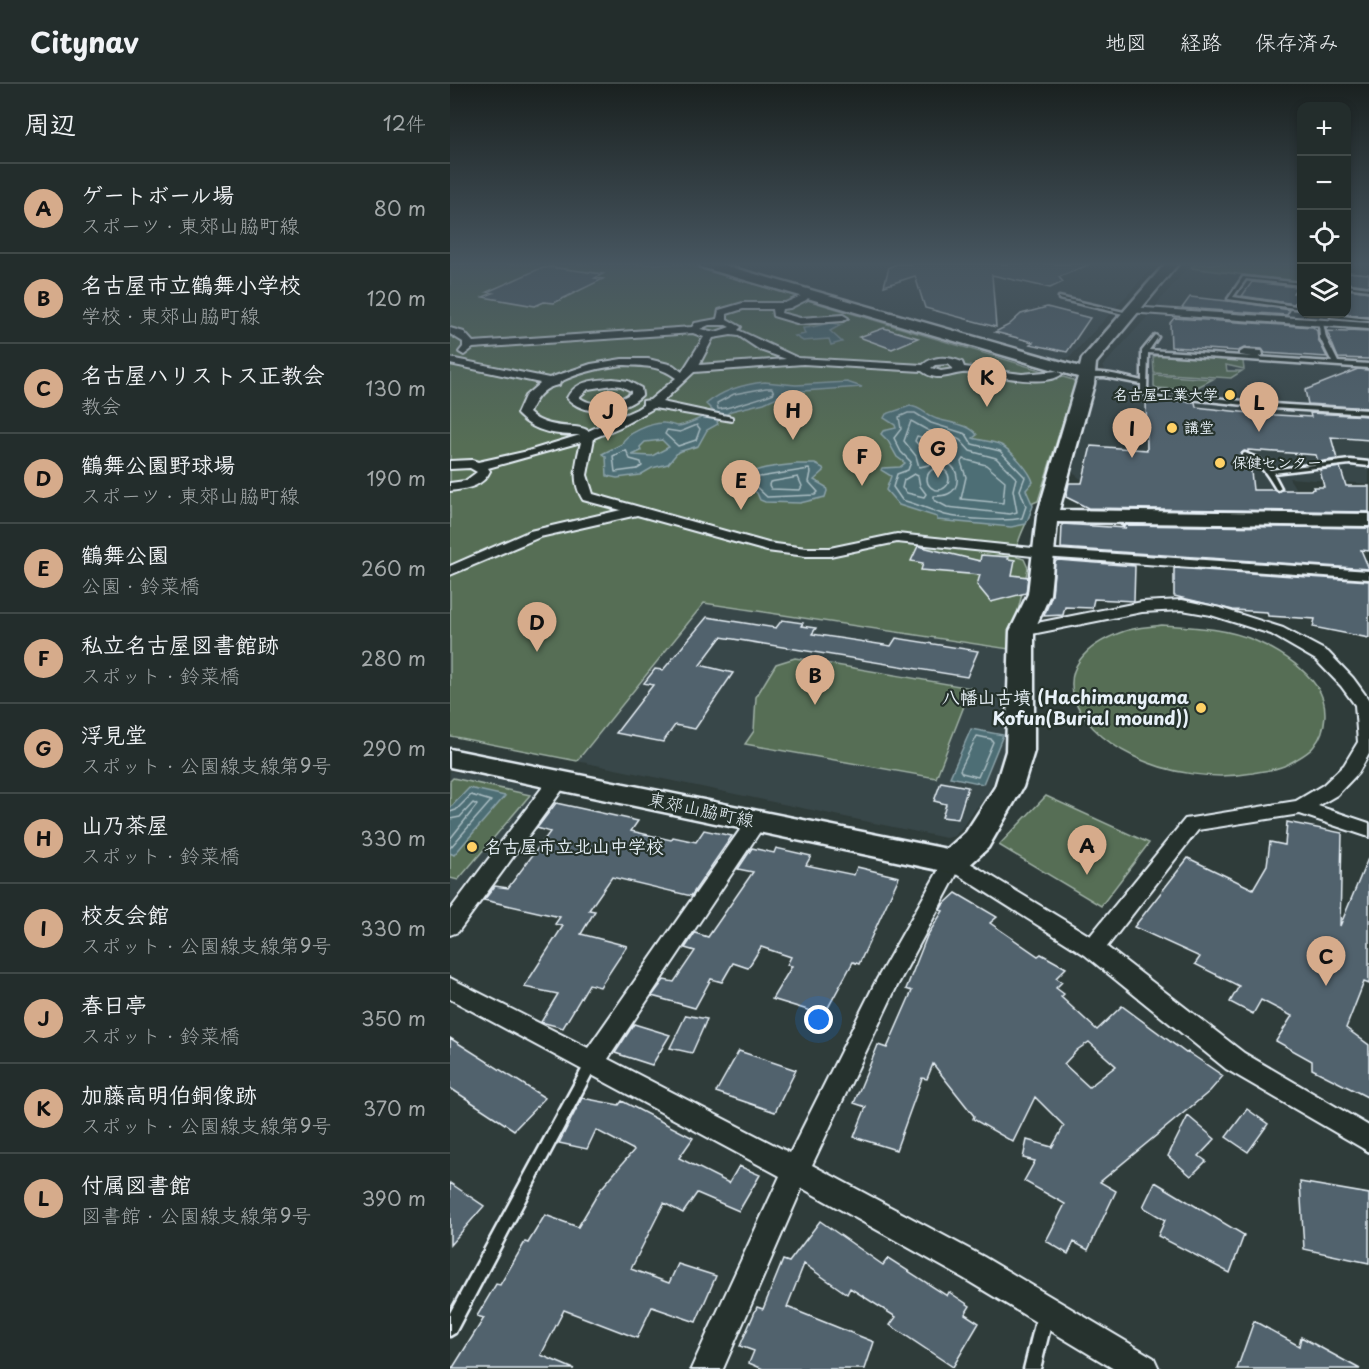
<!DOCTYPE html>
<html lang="ja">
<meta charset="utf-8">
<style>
:root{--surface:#232d2c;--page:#2b3534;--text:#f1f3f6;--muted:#a3a8a9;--line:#404948;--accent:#d6ab8b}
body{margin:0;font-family:"Playpen Sans","Klee One",sans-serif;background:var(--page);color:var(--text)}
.controls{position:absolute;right:18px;top:18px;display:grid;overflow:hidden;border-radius:12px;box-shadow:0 3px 9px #0003}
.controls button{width:54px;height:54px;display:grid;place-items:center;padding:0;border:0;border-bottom:2px solid var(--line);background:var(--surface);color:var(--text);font:30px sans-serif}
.you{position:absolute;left:369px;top:936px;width:21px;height:21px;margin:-15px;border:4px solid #fff;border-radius:50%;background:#1a73e8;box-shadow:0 0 0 9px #1a73e833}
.badge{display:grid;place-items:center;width:39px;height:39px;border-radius:50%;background:var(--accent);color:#111;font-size:20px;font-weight:700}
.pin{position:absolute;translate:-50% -50px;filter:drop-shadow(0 2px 3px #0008)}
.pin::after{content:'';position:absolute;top:32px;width:21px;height:18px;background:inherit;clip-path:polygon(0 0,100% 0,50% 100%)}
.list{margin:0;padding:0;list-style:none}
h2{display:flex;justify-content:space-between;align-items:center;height:78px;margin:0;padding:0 24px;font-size:26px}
h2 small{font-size:20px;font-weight:400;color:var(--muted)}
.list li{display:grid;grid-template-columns:39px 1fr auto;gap:18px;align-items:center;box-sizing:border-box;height:90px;padding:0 24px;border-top:2px solid var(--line)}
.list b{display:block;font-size:22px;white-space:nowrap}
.list p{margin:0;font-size:20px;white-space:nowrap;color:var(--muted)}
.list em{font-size:20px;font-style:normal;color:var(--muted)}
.icon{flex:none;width:33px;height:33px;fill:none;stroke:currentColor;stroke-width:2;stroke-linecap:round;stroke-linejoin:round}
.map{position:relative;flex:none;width:919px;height:1285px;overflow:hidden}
header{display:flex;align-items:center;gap:36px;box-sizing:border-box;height:84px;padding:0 30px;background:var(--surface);border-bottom:2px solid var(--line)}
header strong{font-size:28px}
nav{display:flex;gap:33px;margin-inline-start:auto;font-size:21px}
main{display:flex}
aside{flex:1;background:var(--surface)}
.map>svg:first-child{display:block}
.built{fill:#394749}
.green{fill:#566e54;stroke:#9fb0a6;stroke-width:1.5}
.water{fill:#4d6e74;stroke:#8ba2a9;stroke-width:1.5;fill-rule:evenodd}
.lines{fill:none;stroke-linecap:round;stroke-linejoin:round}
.shore{stroke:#aabdc3;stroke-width:1.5}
.building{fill:#51626d;stroke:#e8f1f8;stroke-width:1.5;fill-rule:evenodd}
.lane-casing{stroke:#e8f1f8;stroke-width:5}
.street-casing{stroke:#e8f1f8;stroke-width:4}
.secondary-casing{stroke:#e8f1f8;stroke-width:5}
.lane{fill:#26332d;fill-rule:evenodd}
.street{fill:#26332d;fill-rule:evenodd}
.secondary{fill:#26332d;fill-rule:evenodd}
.poi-dot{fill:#ffd166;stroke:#26332d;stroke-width:2}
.labels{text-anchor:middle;stroke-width:4.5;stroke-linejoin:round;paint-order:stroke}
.far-poi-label{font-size:15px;font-weight:bold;fill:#e8f1f8;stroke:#26332d;text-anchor:start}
.poi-label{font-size:18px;font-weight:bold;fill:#e8f1f8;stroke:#26332d;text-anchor:end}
.street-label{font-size:18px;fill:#e8f1f8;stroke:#26332d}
</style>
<header>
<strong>Citynav</strong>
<nav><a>地図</a><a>経路</a><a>保存済み</a></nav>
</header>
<main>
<aside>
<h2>周辺<small>12件</small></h2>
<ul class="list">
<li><span class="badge">A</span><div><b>ゲートボール場</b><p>スポーツ · 東郊山脇町線</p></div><em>80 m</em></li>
<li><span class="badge">B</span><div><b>名古屋市立鶴舞小学校</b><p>学校 · 東郊山脇町線</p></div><em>120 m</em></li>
<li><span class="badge">C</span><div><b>名古屋ハリストス正教会</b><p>教会</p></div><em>130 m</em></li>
<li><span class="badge">D</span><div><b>鶴舞公園野球場</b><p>スポーツ · 東郊山脇町線</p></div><em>190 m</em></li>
<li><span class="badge">E</span><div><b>鶴舞公園</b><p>公園 · 鈴菜橋</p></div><em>260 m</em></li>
<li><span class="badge">F</span><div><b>私立名古屋図書館跡</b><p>スポット · 鈴菜橋</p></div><em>280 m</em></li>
<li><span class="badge">G</span><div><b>浮見堂</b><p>スポット · 公園線支線第9号</p></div><em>290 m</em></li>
<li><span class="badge">H</span><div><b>山乃茶屋</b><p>スポット · 鈴菜橋</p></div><em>330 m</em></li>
<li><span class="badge">I</span><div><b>校友会館</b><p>スポット · 公園線支線第9号</p></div><em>330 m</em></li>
<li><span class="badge">J</span><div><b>春日亭</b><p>スポット · 鈴菜橋</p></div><em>350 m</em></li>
<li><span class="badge">K</span><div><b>加藤高明伯銅像跡</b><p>スポット · 公園線支線第9号</p></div><em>370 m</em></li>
<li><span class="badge">L</span><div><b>付属図書館</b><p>図書館 · 公園線支線第9号</p></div><em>390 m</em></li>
</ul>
</aside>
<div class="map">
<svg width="919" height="1285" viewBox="0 0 919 1285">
<rect width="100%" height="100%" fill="#2f3c3a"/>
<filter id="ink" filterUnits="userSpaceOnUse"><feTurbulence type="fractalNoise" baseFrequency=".0167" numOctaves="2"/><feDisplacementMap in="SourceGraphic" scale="12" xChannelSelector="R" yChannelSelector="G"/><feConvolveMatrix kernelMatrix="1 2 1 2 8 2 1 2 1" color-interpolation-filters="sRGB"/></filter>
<g filter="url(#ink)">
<path class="built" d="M279 180H706L620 273 610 275Z
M740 180H851L852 230H896L897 180H919V400L839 394 861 430 748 428 735 398 631 395 620 387 638 321 646 299 655 288V285L652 283 698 232 707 226V220Z
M254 519 559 565V646L555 671 538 709 505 752 496 754 127 677Z
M0 687 90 705 0 821Z"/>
<path class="green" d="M0 180H237L623 296 625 299 588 417 583 419C580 438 565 453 567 473L574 475 578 484 559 565 254 519 127 677 0 652Z
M745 180H851V198L741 184Z
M710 271 797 276 793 278 794 285 776 281 777 287H792L781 294 704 289 703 273Z
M704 291 763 295 742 306 707 304 704 302Z
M712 541C743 543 777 544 806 557 829 567 852 582 867 603 879 620 877 646 864 662 859 669 842 678 834 682 825 686 812 687 803 689 765 696 718 690 683 672 621 642 589 578 672 548 684 543 699 543 712 541Z
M345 574 521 604 486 694 295 660 304 647 306 613 326 580Z
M3 694 80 711 8 796 0 794V697Z
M596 712 699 759 651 822 549 761Z"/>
<path class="water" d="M382 239 391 241 380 247 392 258 381 261 379 255 353 257 345 252 355 250 353 244C364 244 371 240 382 239Z
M315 298 346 301 397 298 412 303 338 308 314 319 281 327 267 338 268 340 257 346 248 362 228 368 218 380 202 384 190 391 167 394 157 392 156 373 152 370 172 360C174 350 203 338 214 339 219 339 224 342 228 342 237 341 256 332 263 327L256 320C273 306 294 300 315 298ZM212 356 219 363 202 372 182 371 191 367 190 363 195 358Z
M460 322C471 323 477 332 487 335 500 339 520 340 527 351L523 354C532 357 543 357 551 361 562 367 580 387 583 398L576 406 583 422 576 440 561 443 487 436V433L449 421 436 406 441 392 431 386 432 384 450 383 455 379 447 373 438 357 431 350 433 347 446 344 445 341 434 334 436 330Z
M346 380H365L373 384 374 387 364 396 376 403 377 407 375 413 350 419 315 418 310 416 307 409 291 397C298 383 331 382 346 380Z
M521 645 553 651 533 700 500 693Z
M19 704 55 712 4 771 0 769V724Z"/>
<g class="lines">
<path class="shore" d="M316 304H322L324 309C317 312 273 326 268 325L267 319 284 310Z
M458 329H465L481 339 516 350 522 360 550 367 575 393 570 406 576 422 572 434C557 438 507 435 492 430 479 425 466 420 452 416L443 403 447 390 458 386 461 378 451 368 444 354 451 345 449 333Z
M461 337 479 347 497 350 510 356 520 367 546 374 566 394 563 406 567 428 560 430 497 423 484 416V412C488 412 494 412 498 410 511 405 510 384 497 379 488 376 478 382 469 383L466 372 454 357Z
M247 341 250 345 246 356 228 362 215 350 217 346 230 348Z
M467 352 495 360 506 370 504 372 477 370 465 357Z
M176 366 180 375 191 378 192 382 187 385 165 388 163 372Z
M513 375 536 381 555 397 553 419 511 415 516 393 511 378Z
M477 395a11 11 0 1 1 22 0a11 11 0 1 1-22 0Z
M359 385 361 388 359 398 368 408 365 411 317 413 301 398 303 394Z
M464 390 468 392 470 402 476 410 474 413 457 409 452 404 454 396Z
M348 393 352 402 350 406 321 405 319 401 320 398Z
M527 652 541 655 543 658 528 693 512 689 510 686Z
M0 728 6 726 21 711 41 717 0 764
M0 735 10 733 23 719 27 721 0 755"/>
</g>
<path class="building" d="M447 180H640L609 193 613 198 600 204 542 191 546 243 475 224 465 192 434 202 439 183Z
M100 183 153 190 145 194 153 195 104 219 94 218 85 222 33 213 43 209 37 208 89 185Z
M897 188 919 190V202L897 199Z
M802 198 847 203 843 209 849 210 844 220 792 212Z
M897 205 919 208V233L897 230Z
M740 213 787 218 840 226 837 231 732 224Z
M597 223 640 234 617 268 580 260 583 258 545 248 559 241 571 230Z
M724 234 863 243 867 247 868 255 877 273 815 269 812 265 794 264 788 267 721 263 720 239Z
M434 244 468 254 442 265 409 253Z
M897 246 919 247V275L888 274 877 247 897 248Z
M908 285 919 286V324L858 320 855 306Z
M696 315 745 318 746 323 809 330 861 333 860 329 919 332V356L881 353 887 375 868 378 866 371 798 366V368L794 367 791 370 792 374 800 378 803 406H860L864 405 863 403H874L870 386 890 383 896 402H919V428L638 424 616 413 619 399H632L641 362 697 366Z
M612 440 676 444 670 441 919 444V467L911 466 919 485 611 464Z
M468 462 530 477 531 471 559 473 558 475 565 476 562 491 578 493 576 509 541 518 527 501 530 491 471 486 473 479 461 477Z
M608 476 685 482 684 517 644 515 642 524 615 523 613 531 594 532 602 511 605 478Z
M724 484 919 497V554L863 543 865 535 818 532 817 528 783 526 724 512Z
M257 533 326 544 332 536 353 539 351 542 366 544 362 550 441 562 446 554 528 567 517 593 271 553 250 581 283 589 245 645 225 641 213 658 166 649 203 601 194 599 205 585 213 586Z
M491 698 518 703 508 735 492 733 496 720 484 717Z
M106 719 188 737 181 747 221 756 223 753 246 758 254 746 282 752 241 812 162 793 139 826 145 827 131 850 177 862 150 903 139 900 113 944 91 938 108 910 74 903 113 842 105 840 110 833 34 816 45 802 58 804 100 748 87 744Z
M837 738 892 749 890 842 919 772V900L914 898 896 944 919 961V1014L862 985V977L826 957 842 932 811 916 803 930 780 918 789 902 745 880 750 873 684 843 738 774 803 805 817 781 820 758 835 761Z
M302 764 324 769 326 764 361 772 356 781 404 791 407 783 449 793 409 880 403 878 374 931 322 915 342 882 337 881 341 873 311 863 298 884 283 879 272 898 261 895 245 924 202 912 214 896 224 898 245 867 235 864 245 849 258 853 303 788 288 785Z
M506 809 547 833 540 839 588 872 591 870 616 884 606 894 612 898 606 904 614 910 611 913 647 946 672 922 736 969 738 968 773 992 760 1007 650 1098 666 1107 638 1166 624 1158 618 1170 596 1157 615 1120 574 1097 585 1077 573 1074 577 1056 602 1063 614 1042 585 1013 563 1058 523 1035 524 1032 483 980 477 995 472 994 446 1066 404 1053 416 1023 404 1019 421 978 428 961 437 964 462 907 456 905 477 852 493 827 490 826 493 821ZM639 958 666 982 639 1003 614 980 627 966Z
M236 931 257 935 242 969 220 964Z
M184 940 220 951 202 981 165 969Z
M0 954 95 1014 64 1046 0 1004Z
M289 967 346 986 325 1028 266 1008Z
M132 1014 169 1021 172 1017 243 1054 229 1074 279 1099 289 1082 310 1091 289 1127 247 1109 233 1129 214 1119 181 1185 219 1199 228 1180 266 1192 246 1238 202 1223 187 1254 114 1226 91 1271 124 1285H2L34 1234 27 1232 46 1200 50 1201 75 1158 78 1159 95 1131 128 1143 150 1106 184 1066 146 1046 137 1065 109 1059Z
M797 1025 818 1040 798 1068 776 1053Z
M738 1032 765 1055 749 1072 756 1077 741 1092 718 1072Z
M705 1098 794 1151 780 1189 708 1152 715 1136 693 1123Z
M850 1098 919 1110V1179L854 1165Z
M0 1099 34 1122 0 1161Z
M370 1137 433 1181 438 1174 497 1212 499 1208 520 1222 515 1230 529 1239 503 1283 440 1241 446 1233 400 1204 397 1210 354 1180 337 1223 424 1258 415 1285H313L299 1279 304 1267 290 1262 307 1223 313 1225 333 1176 339 1178Z
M804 1237 849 1262 851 1253 910 1285H787Z"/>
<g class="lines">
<defs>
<path id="lane" d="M793 193 852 199V201L796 195 783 213 852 223V225L778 215Z
M896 201 919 204V206L896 203Z
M609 213 678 229 680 230 678 231 609 215Z
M883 231 919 235V237L881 233V231Z
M871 238 873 239 876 254 888 278 919 280V284L698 269 697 307 822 320 919 326V330L822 324 694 310 691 308V300L655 293H638L635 291C652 285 674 293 692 297V267L705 251 708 253 699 266 882 278 870 254 869 239Z
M795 369 809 375 820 386 900 376 919 378V382L900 380 823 389 831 404 828 406 826 405C817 390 810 378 793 372V370Z
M141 975 145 976 147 980 145 984 5 1249 0 1252V1229L137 976Z
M595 1224 600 1227 603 1232 590 1285H574L587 1232 590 1227Z"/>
<path id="street" d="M353 211 358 214 356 216 340 224 332 225 331 229 350 234 393 231 398 234 393 237 350 240 323 232 322 225H293L277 230V235L291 243 288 246 348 274 473 281C484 271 499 273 512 278L514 283 572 290 607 287 612 290C593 306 535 287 512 289 497 291 486 298 472 287L353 280 244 288 212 318 282 333V337L204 324 170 343 144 354 137 391 143 410 318 459 356 464H380L447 450 592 465 919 487V495L592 473 447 458 380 472H356L317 467 187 431 90 453 0 491V482L80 447 171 426 133 416C121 397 126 379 131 358L38 384 40 387C33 403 16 405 0 407V399L15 397 27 388 20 384 0 385V377L22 376 28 378 78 367 130 351C107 351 86 349 69 332L67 330 75 312 90 299 0 280V274L99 294 141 280 172 275H198L223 281 232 288 254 253 243 249 23 264 14 271 9 268 13 263V258L0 250V244L14 248 23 258 242 243 245 239 267 235 269 226 293 219H335ZM259 241H276L280 243 266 248 250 245ZM281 251 289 252 310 266 336 275 249 281 263 254ZM498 280 504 285 491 287 481 284 485 281ZM172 281C193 282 209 281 226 294L200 316 193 317V321L187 325 138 347C131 339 99 348 79 329 85 315 93 303 109 301L110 298C130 288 150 284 172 281Z
M681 223 919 239V245L678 228 676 226Z
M794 266 812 267 813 271 808 274 790 271 789 269Z
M163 295 178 297 191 304 192 311C174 329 135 334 117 314 126 296 145 296 163 295ZM163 301 171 302 181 307V309C166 319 144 325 129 313L138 305Z
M732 516 770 524 833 544 878 568 903 594 919 616V670L908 689 887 711 868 722 919 739V753L850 730 748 746 657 863 794 969 919 1042V1068L776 985 635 871 507 790 446 904 362 1081 534 1173 704 1274 709 1285H664L513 1194 352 1104 273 1285H241L330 1092 0 915V894L138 964 299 733 306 731 313 733 316 738 313 743 158 975 340 1069 427 895 496 773 503 770 510 773 640 852 735 735 846 717 873 701 894 681 908 658 905 621 891 602 866 576 821 550 761 531 732 526 692 528 572 552 564 547 572 542 692 518Z
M108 691 115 692 118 697 115 702 8 848 0 851V826L101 692Z"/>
<path id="secondary" d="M250 180H270L630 283 632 275 715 180H728L646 279 644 300 609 426 919 430V442L607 438 600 510 584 547V667L573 703 538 764 514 786 503 789 0 683V665L497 765 516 748 545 703 556 667 560 547 578 510 587 432 628 293 251 183Z"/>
</defs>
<use href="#lane" class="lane-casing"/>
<use href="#street" class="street-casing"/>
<use href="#secondary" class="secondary-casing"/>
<use href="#lane" class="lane"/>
<use href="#street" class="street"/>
<use href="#secondary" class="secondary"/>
</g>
</g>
<linearGradient id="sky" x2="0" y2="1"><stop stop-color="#1a2120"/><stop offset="0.5" stop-color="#475660"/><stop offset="1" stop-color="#475660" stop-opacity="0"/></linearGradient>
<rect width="919" height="360" fill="url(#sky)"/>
<g class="poi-dot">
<circle cx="780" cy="311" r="6"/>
<circle cx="722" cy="344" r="6"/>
<circle cx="770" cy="379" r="6"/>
<circle cx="751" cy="624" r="6"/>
<circle cx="22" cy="763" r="6"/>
</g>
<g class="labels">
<g class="far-poi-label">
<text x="768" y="316" text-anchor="end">名古屋工業大学</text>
<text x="734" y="349">講堂</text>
<text x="782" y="384">保健センター</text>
</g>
<g class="poi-label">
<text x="739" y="620">八幡山古墳 (Hachimanyama<tspan x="739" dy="21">Kofun(Burial mound))</tspan></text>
<text x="34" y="769" text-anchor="start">名古屋市立北山中学校</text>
</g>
<g class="street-label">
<text transform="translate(251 726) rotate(12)" y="6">東郊山脇町線</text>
</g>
</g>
</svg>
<div class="controls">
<button>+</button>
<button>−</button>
<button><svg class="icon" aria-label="locate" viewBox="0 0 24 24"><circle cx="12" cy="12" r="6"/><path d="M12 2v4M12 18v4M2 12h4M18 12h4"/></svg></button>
<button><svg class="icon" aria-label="layers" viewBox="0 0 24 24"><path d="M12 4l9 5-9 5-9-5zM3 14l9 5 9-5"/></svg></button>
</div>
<div class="you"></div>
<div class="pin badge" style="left:637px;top:791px">A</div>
<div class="pin badge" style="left:365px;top:621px">B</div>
<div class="pin badge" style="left:876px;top:902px">C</div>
<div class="pin badge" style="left:87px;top:568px">D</div>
<div class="pin badge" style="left:291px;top:426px">E</div>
<div class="pin badge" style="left:412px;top:402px">F</div>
<div class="pin badge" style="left:488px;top:394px">G</div>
<div class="pin badge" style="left:343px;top:356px">H</div>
<div class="pin badge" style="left:682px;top:374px">I</div>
<div class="pin badge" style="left:158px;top:357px">J</div>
<div class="pin badge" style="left:537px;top:323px">K</div>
<div class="pin badge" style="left:809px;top:348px">L</div>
</div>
</main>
